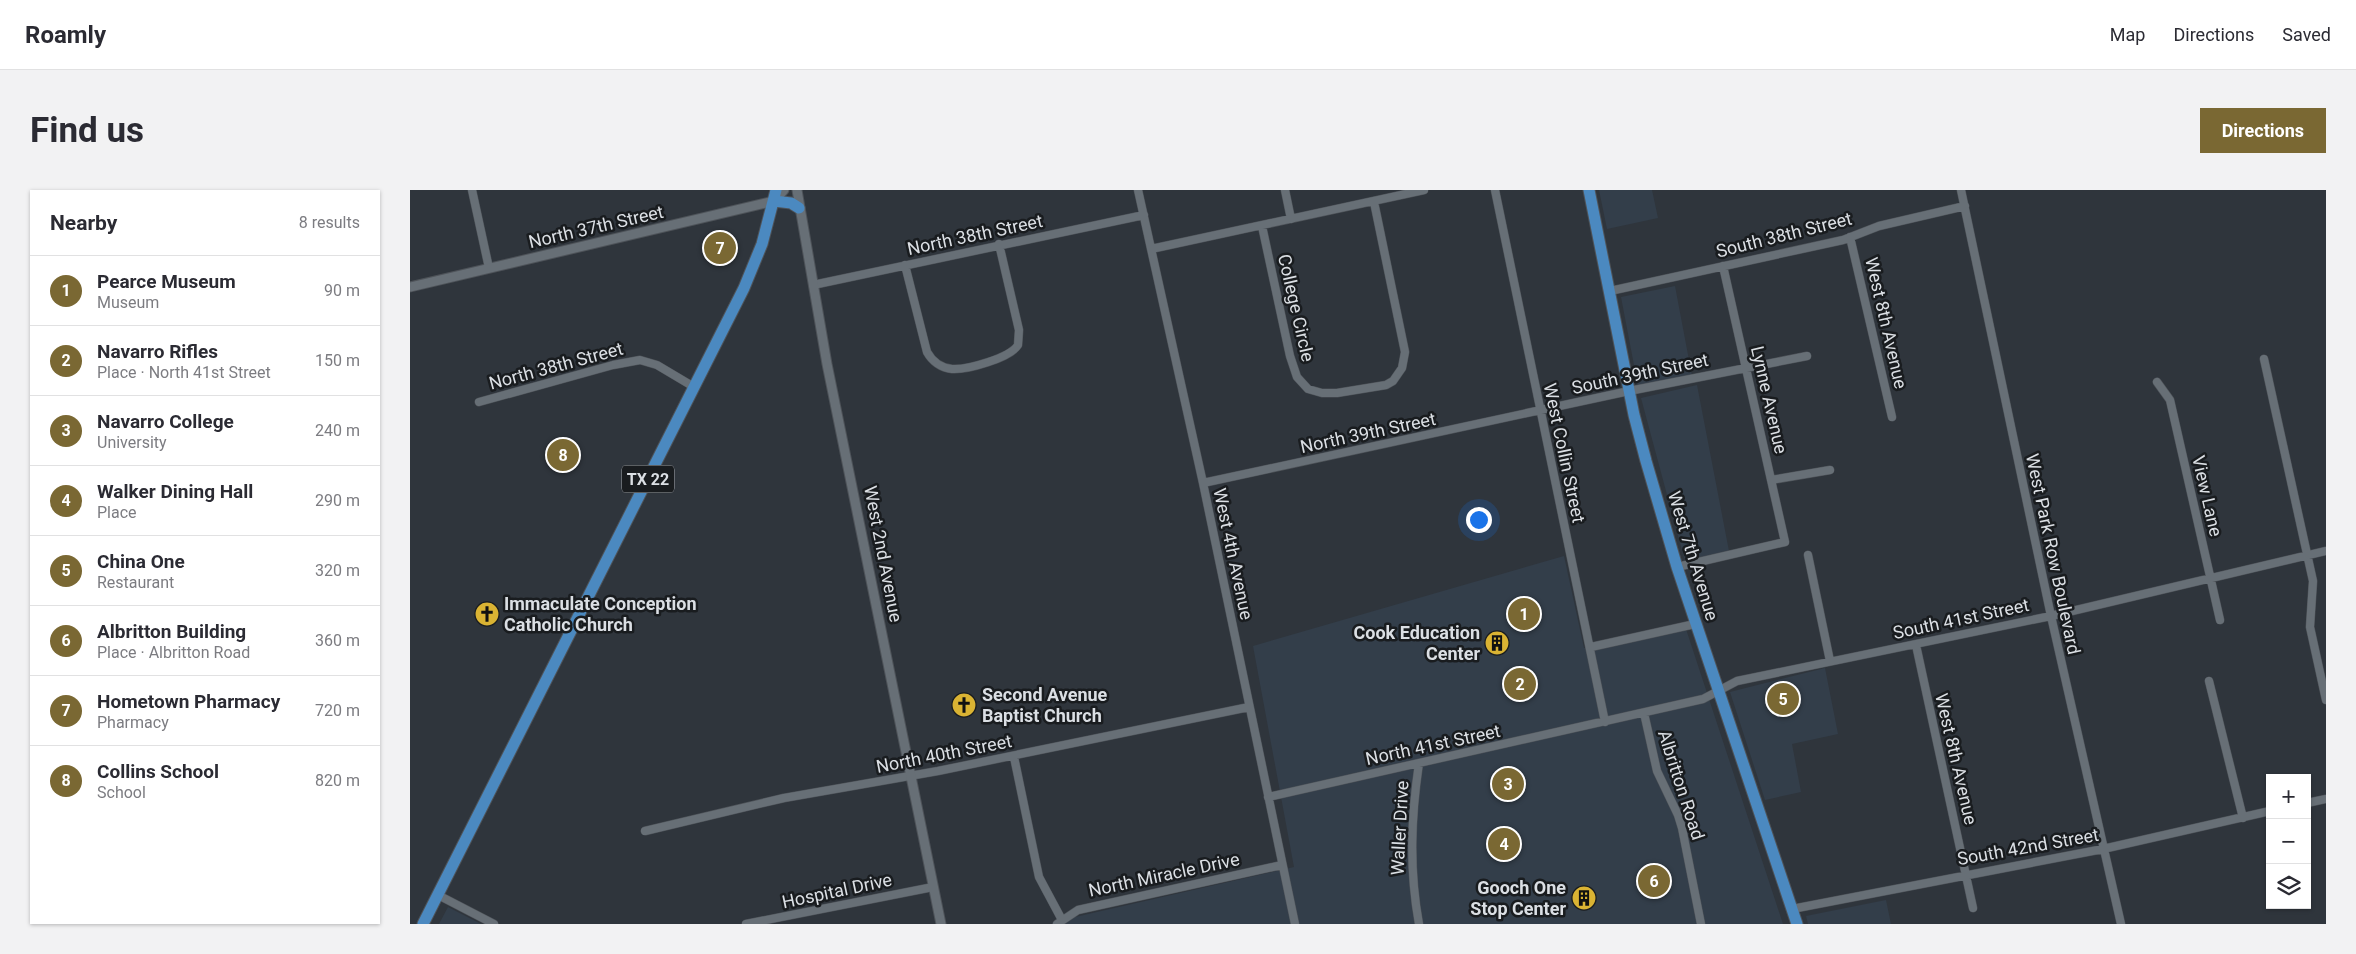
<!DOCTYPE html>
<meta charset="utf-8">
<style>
:root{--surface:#fff;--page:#f2f2f3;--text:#2b2b33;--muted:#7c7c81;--line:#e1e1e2;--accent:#7a6833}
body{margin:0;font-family:Roboto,sans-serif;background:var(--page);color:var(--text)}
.controls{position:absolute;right:15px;bottom:15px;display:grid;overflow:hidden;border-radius:0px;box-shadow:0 1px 4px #0004}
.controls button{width:45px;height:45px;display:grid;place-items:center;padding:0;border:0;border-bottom:1px solid var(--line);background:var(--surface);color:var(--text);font:25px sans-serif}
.you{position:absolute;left:1068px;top:329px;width:18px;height:18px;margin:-12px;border:4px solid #fff;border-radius:50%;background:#1a73e8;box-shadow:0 0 0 8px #1a73e833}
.badge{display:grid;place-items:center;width:32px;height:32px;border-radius:50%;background:var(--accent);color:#fff;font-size:16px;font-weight:700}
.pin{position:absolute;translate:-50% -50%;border:2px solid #fff;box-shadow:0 1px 5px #0006}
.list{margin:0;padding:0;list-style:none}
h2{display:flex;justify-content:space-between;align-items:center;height:65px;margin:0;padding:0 20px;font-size:21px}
h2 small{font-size:16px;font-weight:400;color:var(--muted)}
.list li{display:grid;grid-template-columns:32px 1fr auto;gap:15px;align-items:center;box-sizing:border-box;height:70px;padding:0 20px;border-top:1px solid var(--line)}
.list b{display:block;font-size:19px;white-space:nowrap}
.list p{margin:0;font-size:16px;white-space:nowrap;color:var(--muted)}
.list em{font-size:16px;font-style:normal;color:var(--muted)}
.icon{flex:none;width:28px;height:28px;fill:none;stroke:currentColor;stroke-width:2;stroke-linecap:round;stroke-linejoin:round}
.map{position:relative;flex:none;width:1916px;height:734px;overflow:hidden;border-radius:0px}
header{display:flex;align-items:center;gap:30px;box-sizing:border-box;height:70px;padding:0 25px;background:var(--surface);border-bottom:1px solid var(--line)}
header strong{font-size:24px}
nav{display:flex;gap:28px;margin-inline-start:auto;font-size:18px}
.intro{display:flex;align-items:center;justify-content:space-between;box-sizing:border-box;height:120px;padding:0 30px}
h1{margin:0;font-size:35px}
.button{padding:12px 22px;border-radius:0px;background:var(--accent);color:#fff;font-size:18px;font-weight:700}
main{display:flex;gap:30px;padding:0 30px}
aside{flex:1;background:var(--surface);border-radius:0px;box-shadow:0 1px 4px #0004}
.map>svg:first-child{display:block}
.built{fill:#333e4a}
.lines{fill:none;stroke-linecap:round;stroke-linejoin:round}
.minor-casing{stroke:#4e5359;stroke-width:9}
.tertiary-casing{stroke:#4e5359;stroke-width:11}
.primary-casing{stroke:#4e5359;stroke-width:13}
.minor{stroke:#676f76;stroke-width:8}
.tertiary{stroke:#676f76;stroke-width:9}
.primary{stroke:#4b89c0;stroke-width:11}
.labels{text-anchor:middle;stroke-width:5;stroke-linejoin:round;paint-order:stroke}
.shield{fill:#191c1f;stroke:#a1a4a9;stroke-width:1}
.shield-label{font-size:16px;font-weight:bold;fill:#dbdfe4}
.street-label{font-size:18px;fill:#dbdfe4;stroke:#191c1f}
.poi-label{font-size:18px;font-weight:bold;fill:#dbdfe4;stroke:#191c1f;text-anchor:start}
</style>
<header>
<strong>Roamly</strong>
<nav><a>Map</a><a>Directions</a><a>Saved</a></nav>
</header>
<div class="intro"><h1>Find us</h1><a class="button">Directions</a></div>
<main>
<aside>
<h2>Nearby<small>8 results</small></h2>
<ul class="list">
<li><span class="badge">1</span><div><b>Pearce Museum</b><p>Museum</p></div><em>90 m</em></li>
<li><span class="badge">2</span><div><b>Navarro Rifles</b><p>Place · North 41st Street</p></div><em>150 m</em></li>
<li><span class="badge">3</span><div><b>Navarro College</b><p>University</p></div><em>240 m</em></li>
<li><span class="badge">4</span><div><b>Walker Dining Hall</b><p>Place</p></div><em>290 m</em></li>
<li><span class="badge">5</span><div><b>China One</b><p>Restaurant</p></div><em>320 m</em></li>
<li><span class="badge">6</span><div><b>Albritton Building</b><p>Place · Albritton Road</p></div><em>360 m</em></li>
<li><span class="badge">7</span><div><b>Hometown Pharmacy</b><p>Pharmacy</p></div><em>720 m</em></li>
<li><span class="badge">8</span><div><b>Collins School</b><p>School</p></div><em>820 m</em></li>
</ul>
</aside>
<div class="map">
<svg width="1916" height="734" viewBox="0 0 1916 734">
<rect width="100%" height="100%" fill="#2f353c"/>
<path class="built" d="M1189 0H1242L1248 28 1197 39Z
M1265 96 1282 186 1228 196 1211 107Z
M1287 195 1319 361 1280 371 1274 368 1231 208Z
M1154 366 1174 458 1275 436 1373 734H651L652 730 884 677 843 456Z
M1415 478 1428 544 1382 554 1391 602 1355 610 1320 502Z
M1476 710 1481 734H1398L1396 726Z
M38 717 71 734H29Z"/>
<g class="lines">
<defs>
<path id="minor" d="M62 0 79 78
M728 0 793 293 885 734
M875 0 881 29
M1085 0 1195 532
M1551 0 1641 426 1711 734
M852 36 880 166 887 187 898 199 912 203H927L976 195 983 191 992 178 995 162 964 12
M1440 47 1482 227
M741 59 1014 0
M495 75 517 162C522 171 531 178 542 179 557 180 600 168 608 155L609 140 589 54
M403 95 734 25
M1200 101 1433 50 1469 36 1555 16
M1854 169 1903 391 1900 437 1916 510
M1747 192 1760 210 1810 430
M69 212 203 175 230 170 247 175 284 197
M1361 290 1420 280
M793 293 1219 201 1397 166
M1398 365 1420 471
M1267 377 1375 352 1313 76
M1506 455 1563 718
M1181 457 1285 434
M1799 491 1833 628
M1234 523 1247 581 1268 625 1272 638 1291 734
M604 567 629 687 652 730
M1009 573C1001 628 999 679 1009 734
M858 607 1293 509 1327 491 1641 426 1916 361
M1897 613 1916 609
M235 641 374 608 528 581 839 517
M28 705 84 734
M1382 719 1693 659 1860 621
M336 734 523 697
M647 734 668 720 872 675"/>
<path id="tertiary" d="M387 0 417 174 531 734
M0 97 364 11 374 0"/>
<path id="primary" d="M1179 0 1224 225 1236 271 1267 377 1387 734
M364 11 381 13 389 18
M13 734 334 98 352 54 366 0"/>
</defs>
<use href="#minor" class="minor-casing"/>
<use href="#tertiary" class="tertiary-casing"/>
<use href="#primary" class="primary-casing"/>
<use href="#minor" class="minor"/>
<use href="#tertiary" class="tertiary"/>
<use href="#primary" class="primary"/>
</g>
<defs>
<symbol id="church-disc" viewBox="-11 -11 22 22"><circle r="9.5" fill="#dab333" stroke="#191c1f"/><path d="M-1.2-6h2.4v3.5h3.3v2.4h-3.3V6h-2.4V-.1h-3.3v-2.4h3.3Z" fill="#111"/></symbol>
<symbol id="building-disc" viewBox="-11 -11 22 22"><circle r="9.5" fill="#dab333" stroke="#191c1f"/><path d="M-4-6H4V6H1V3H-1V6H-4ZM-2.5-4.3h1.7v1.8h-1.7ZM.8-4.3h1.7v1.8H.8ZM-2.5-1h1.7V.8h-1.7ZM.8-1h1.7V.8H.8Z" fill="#111"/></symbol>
</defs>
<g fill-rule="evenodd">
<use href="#church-disc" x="63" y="410" width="28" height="28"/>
<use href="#building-disc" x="1073" y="439" width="28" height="28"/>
<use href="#church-disc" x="540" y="501" width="28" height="28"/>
<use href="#building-disc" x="1160" y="694" width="28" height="28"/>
</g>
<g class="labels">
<rect class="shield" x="212" y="275.5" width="52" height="27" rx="4"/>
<g class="shield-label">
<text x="238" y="295">TX 22</text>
</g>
<g class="street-label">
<text transform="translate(186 37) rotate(-13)" y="6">North 37th Street</text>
<text transform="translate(565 45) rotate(-12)" y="6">North 38th Street</text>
<text transform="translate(1374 45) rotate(-14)" y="6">South 38th Street</text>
<text transform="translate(886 118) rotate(77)" y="6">College Circle</text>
<text transform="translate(1476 133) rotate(77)" y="6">West 8th Avenue</text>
<text transform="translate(146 176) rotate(-15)" y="6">North 38th Street</text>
<text transform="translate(1230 184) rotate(-12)" y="6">South 39th Street</text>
<text transform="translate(1359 210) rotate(77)" y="6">Lynne Avenue</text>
<text transform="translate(958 243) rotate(-12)" y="6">North 39th Street</text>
<text transform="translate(1154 263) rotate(78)" y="6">West Collin Street</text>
<text transform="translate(1797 306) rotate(77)" y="6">View Lane</text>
<text transform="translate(473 364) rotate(79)" y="6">West 2nd Avenue</text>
<text transform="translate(823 364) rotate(78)" y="6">West 4th Avenue</text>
<text transform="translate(1643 364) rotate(78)" y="6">West Park Row Boulevard</text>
<text transform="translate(1283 366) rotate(73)" y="6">West 7th Avenue</text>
<text transform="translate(1551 429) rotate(-12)" y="6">South 41st Street</text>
<text transform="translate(1023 555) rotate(-12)" y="6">North 41st Street</text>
<text transform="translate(534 564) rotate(-11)" y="6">North 40th Street</text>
<text transform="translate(1546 569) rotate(77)" y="6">West 8th Avenue</text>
<text transform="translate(1271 595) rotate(72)" y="6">Albritton Road</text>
<text transform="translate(990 638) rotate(-87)" y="6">Waller Drive</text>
<text transform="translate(1618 657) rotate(-10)" y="6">South 42nd Street</text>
<text transform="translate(754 685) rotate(-12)" y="6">North Miracle Drive</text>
<text transform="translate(427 701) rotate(-12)" y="6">Hospital Drive</text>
</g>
<g class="poi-label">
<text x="94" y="420">Immaculate Conception<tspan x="94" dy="21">Catholic Church</tspan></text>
<text x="1070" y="449" text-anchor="end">Cook Education<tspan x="1070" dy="21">Center</tspan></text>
<text x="572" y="511">Second Avenue<tspan x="572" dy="21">Baptist Church</tspan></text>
<text x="1156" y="704" text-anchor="end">Gooch One<tspan x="1156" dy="21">Stop Center</tspan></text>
</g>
</g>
</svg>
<div class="controls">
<button>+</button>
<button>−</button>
<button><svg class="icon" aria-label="layers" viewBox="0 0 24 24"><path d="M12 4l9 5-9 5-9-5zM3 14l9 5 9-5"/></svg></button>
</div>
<div class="you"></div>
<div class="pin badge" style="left:1114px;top:424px">1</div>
<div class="pin badge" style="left:1110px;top:494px">2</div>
<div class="pin badge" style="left:1098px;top:594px">3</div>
<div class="pin badge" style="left:1094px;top:654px">4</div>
<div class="pin badge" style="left:1373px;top:509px">5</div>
<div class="pin badge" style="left:1244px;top:691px">6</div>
<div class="pin badge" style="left:310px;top:58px">7</div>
<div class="pin badge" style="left:153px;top:265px">8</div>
</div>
</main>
